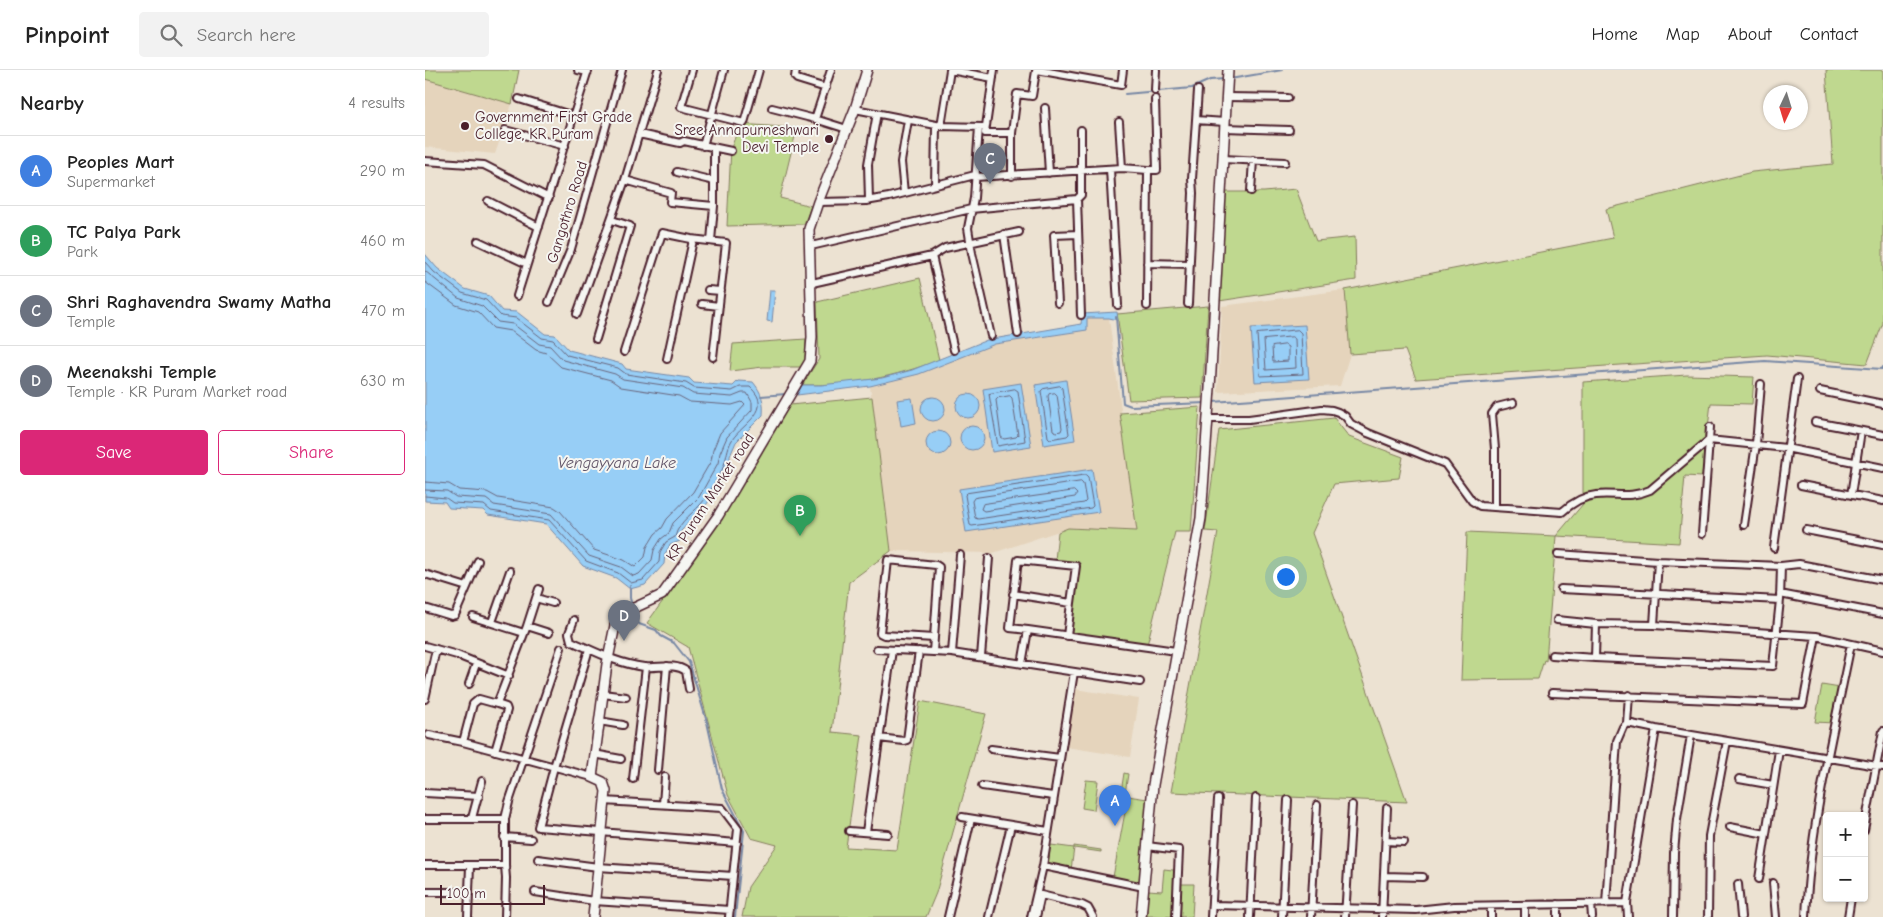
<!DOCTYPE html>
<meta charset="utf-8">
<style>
:root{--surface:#fff;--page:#f2f2f2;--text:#222;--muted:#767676;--line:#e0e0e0;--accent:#db2777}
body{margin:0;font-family:"Comic Neue",sans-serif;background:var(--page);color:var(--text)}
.controls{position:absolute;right:15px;bottom:15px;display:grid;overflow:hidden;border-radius:5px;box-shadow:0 1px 4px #0004}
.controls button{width:45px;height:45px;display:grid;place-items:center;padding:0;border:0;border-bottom:1px solid var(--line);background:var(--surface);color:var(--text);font:25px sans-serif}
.compass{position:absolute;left:1338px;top:15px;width:45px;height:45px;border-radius:50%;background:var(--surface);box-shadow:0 1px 4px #0004;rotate:184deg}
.scale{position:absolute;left:15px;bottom:12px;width:105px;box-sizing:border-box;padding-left:5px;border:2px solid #4a1f2b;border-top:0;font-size:14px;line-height:18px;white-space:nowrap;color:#4a1f2b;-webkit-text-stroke:4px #f6f6f2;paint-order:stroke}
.you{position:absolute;left:860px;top:506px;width:18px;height:18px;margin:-12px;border:4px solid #fff;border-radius:50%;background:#1a73e8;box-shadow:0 0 0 8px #1a73e833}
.badge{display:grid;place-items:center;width:32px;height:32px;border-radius:50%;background:var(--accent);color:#fff;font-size:16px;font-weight:700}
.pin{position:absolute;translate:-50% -41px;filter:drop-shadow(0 1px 2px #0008)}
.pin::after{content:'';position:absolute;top:26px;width:18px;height:15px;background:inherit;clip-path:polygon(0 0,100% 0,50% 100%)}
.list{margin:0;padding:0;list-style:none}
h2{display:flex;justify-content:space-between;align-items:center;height:65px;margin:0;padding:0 20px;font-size:21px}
h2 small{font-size:16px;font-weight:400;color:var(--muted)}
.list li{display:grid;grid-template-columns:32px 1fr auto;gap:15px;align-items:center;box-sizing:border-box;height:70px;padding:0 20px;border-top:1px solid var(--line)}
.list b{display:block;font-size:19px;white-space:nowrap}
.list p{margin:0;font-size:16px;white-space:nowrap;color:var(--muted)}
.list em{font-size:16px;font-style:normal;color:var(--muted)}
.actions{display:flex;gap:10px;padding:15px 20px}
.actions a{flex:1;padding:11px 0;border:1px solid var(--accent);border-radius:5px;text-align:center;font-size:18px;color:var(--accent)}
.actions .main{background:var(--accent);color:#fff}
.icon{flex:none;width:28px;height:28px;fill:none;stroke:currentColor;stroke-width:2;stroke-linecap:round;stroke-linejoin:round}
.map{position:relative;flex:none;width:1458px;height:847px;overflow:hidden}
header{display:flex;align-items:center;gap:30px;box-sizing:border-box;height:70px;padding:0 25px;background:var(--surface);border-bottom:1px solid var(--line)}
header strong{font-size:24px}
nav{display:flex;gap:28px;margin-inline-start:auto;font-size:18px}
.search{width:350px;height:45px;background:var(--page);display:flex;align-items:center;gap:12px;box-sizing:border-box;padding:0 18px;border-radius:5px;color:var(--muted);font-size:19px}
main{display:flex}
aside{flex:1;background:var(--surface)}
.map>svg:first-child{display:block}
.built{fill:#e5d4bc}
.green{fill:#bfd88f;stroke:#847c5d}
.water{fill:#97cef6;stroke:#7888a5}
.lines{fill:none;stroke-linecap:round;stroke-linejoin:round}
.shore{stroke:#69657c;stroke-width:1}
.stream{stroke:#7888a5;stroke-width:2}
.street-casing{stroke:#4a1f2b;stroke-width:10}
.secondary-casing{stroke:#4a1f2b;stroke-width:12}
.street{stroke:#f6f6f2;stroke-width:6}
.secondary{stroke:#f6f6f2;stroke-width:9}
.poi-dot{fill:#4a1f2b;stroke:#f6f6f2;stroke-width:2}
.labels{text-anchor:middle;stroke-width:4;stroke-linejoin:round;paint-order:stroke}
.poi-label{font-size:15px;fill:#4a1f2b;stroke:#f6f6f2;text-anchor:start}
.street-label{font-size:15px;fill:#4a1f2b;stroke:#f6f6f2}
.water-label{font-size:16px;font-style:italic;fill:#615468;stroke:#f6f6f2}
</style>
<header>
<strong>Pinpoint</strong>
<div class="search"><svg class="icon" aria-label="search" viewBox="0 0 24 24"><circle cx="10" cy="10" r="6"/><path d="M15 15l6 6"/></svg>Search here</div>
<nav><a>Home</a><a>Map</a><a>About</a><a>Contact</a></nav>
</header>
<main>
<aside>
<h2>Nearby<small>4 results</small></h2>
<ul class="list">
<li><span class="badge" style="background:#3f7fe0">A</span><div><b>Peoples Mart</b><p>Supermarket</p></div><em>290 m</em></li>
<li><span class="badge" style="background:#2e9e5b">B</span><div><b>TC Palya Park</b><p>Park</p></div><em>460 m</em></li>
<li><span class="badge" style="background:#6b7280">C</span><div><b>Shri Raghavendra Swamy Matha</b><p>Temple</p></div><em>470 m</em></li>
<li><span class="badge" style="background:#6b7280">D</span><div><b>Meenakshi Temple</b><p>Temple · KR Puram Market road</p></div><em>630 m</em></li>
</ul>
<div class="actions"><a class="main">Save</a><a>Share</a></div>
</aside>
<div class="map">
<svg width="1458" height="847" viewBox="0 0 1458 847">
<rect width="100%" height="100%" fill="#ece2d2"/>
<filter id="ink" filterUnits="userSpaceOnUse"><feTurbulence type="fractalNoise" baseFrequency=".02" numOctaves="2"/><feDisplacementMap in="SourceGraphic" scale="10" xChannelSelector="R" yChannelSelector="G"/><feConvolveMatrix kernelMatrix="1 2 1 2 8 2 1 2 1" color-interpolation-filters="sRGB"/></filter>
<g filter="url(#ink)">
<path class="built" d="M0 9 87 34 70 84 0 77Z
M920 220 925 284 915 316 793 322 797 236Z
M662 248H684L712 461 643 458 568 483 466 481 445 316 494 304 570 274 662 260Z
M650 619 714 629 705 687 641 677Z"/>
<path class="green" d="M0 0H94L87 34 0 9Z
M1401 0H1458V253L1442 294 1342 285 991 309 980 280 925 284 920 220 1188 168 1181 139 1327 102 1408 94Z
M315 54 372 58 355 128 386 136 379 154 302 156 306 78Z
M871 119 891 171 930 167 931 210 794 231 800 122H839Z
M495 208 514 290C470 307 425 316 377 315L394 289 392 232Z
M783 236 777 328 704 330 692 244Z
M381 269 380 290 376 297H338L305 301 308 274Z
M1262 305 1329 307 1327 334 1286 333 1277 407 1260 406 1254 473 1131 466 1121 591 1119 590 1113 609 1036 610 1042 462 1131 466 1158 434V312Z
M447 327 466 481 424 512 407 662 437 665 421 777 472 780 495 631 561 644 511 823 501 847H317L323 817 352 775 326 768 303 725 263 577 222 553 296 450 365 335Z
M775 337 766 462H750L722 575 644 563 655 494 630 490 633 462 643 458 712 461 695 343Z
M909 348 924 367 978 387 974 408 909 414 887 463 982 732 746 722 793 462 780 461 794 360Z
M1397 615 1415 618 1408 653 1390 652Z
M699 703 703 704 697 743 693 742Z
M661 710 673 711 669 740 657 738Z
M703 726 722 729 717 814 688 807Z
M626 775 649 778V776L676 780V782L649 778 646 800 623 796Z
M739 799 756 801V814H769L767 847 722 846 723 820 737 821Z"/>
<path class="water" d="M0 184 12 198 40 219 64 226 77 241 92 242 120 264 130 265 144 280 197 294 201 299 264 308 269 313 308 316 313 311 328 312C337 323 339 331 338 345L311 372 305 386V396L282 434 256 461 255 471 245 475 240 484 239 494 220 515 205 519 191 508 158 496 121 454 63 445 58 440 24 438 20 432 0 431Z
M345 220H350L347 252 342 251Z
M692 242 693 250 684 248H662V260L570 274 494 304 445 316 372 325 377 315H396L457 308 487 300 562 270 656 254 657 244Z
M880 255 884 309 830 312 826 258Z
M641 310 650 370 619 375 610 315Z
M596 313 606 376 567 382 558 319Z
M531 336a12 12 0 1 1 24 0a12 12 0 1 1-24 0Z
M496 339a12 12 0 1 1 24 0a12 12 0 1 1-24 0Z
M487 328 491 353 476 356 472 330Z
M535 368a12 12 0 1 1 24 0a12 12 0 1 1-24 0Z
M501 373a12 12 0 1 1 24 0a12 12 0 1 1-24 0Z
M667 399 674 442 541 462 534 419Z"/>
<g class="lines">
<path class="shore" d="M0 192 9 202 37 223 61 230 76 246 91 248 117 268 128 270 142 285 193 298 201 304 261 313 269 318 307 321 315 317H325C350 340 318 353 307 370 302 378 302 387 299 395 295 406 286 419 280 429 270 443 254 450 250 467L241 472 235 482 234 492 218 510 206 513 193 503 161 491 124 450 66 441 59 435 28 433 21 428 0 426
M0 201 33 228 57 236 73 252 88 254 114 274 125 276 138 290 190 304 198 309 258 318 268 324 307 327 317 323H322L327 332V340L302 367 295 383 293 393 274 427 248 453 244 463 236 469 229 480 227 490 214 504 208 506 196 497 164 486 126 444 69 435 61 429 31 427 22 421 0 420
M0 212 31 235 53 242 68 258 86 261 111 280 121 283 136 297 186 310 196 317 254 326 265 332 307 335 317 332 320 335 295 363 288 380 286 391 268 422 242 449 237 458 230 464 222 477 220 487 210 497 199 490 169 480 135 441 129 437 73 428 62 422 34 420 24 414 0 412
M873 260 876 263 878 304 835 306 832 264Z
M867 267 870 269 871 298 841 300 839 270Z
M860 275 863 277V291L848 292 847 277Z
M635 316 637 318 644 364 642 366 625 369 623 367 616 321 618 319Z
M590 319 593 321 600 371 573 376 564 324Z
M630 323 632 325 637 358 636 361 631 362 628 360 623 326 624 324Z
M585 326 587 328 593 365 591 367 579 369 576 367 571 330 573 328Z
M661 405 663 407 668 436 666 438 547 456 545 455 540 425 542 423Z
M656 412 658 414 661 431 659 433 553 449 550 448 547 431 549 428Z
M649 421 652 424 650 427 559 441 556 439 558 434Z"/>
<path class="stream" d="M805 9 857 0
M700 24 767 18 785 10 800 9
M691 247 698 333 706 336 781 333
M336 326 361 324
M788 332 1340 291 1457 299 1458 297
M205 516V528L207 536
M209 541 214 554 231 560 236 566 249 573 264 592 282 652 297 719 319 761 310 847"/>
<defs>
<path id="street" d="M153 0 163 2
M267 0 256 37 319 53 334 0
M371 0 370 7 372 9 401 18
M406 0 390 49 422 59
M569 0 560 63H587V106
M612 0 696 15 698 0
M730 20 731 0
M801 27 863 28
M94 29 149 46
M347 38 390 49
M620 38 624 103
M430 39 516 56 557 57
M771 50 800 52
M694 52 697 98
M516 56 525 0 568 8
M554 57 549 128 543 158 547 183 566 266
M800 58 864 60
M80 60 140 76
M587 63 592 24 607 26 611 1
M214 64 255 73 259 71 306 81
M278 76 299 0
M798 89 860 92
M0 91 59 95 124 128
M685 99 693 235
M723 100H732L730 29
M252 102 289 111
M550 107 697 98 723 100 722 236
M200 110 246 123 245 132 289 136
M510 115 511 56
M826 121 828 90
M479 123 476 92 483 50
M652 129 656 245
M444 130 443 94 452 43
M63 131 114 157
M393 132 441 131 464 127 550 105
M579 164 593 264
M53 171 102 194
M286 171 289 136V79
M386 176 546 139 652 129 656 125V60
M507 186 520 178 594 162
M722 193 765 194
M387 213 507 186 529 280
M283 220 296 221
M92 226 163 0
M124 232 146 179 197 0
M633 233 629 165 653 164
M277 234 294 236
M763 234 768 123 767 109 773 20
M152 244 200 110 233 0
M171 269 205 156 187 150
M199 282 237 163 266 169 301 173 288 287
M242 289 268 170
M1395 321 1458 334
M783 349H824L897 339 907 340 913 342 920 346 926 354 943 363 1020 394 1047 431 1055 436 1137 442C1146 434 1159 426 1171 425 1192 423 1204 429 1225 420L1284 370 1361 378 1458 398
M1390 352 1458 365
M1376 415 1458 431
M1426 425 1436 361
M1070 437V379L1067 344 1072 337 1088 333
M1319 455 1331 374 1336 314
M1381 460 1458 475
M1277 464 1285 357
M1349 478 1372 309
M1133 484 1233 491 1356 496 1355 530 1348 596 1170 588
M1356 496 1374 494 1458 510
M0 504 42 517 30 545 26 546 0 538
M42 517 53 491
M114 519 111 528 128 533
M1136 519 1355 530
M588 524 646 533 651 496 593 490 585 558 603 560
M1355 524 1458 544
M48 547 99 563
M149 550 144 563 146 571C171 582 191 593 219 597 232 599 249 592 261 601L264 619
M67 552 85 501
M1171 554 1229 555 1391 566 1458 581
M1229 555 1233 491
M102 556 124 563
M642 566 646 533
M0 576 32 585 84 606
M164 579 129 697 113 757 312 773
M452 579 527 583 715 612
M508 582 514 497 511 495 463 490 455 563 459 565 509 568
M527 583 535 485
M1127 585 1170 588 1171 554 1132 550
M556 587 564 488
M597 594 603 560 751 581
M44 614 51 594
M1127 623 1378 634 1391 566
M178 624 201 627
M1204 625 1202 653 1231 659 1458 697
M0 629 11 579
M72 634 54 629 48 634 38 672 167 707
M174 651 198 655
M4 665 38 672
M454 668 479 671 482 670 494 581
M566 679 635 688
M70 681 82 640 81 637 72 634 102 556 111 528
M169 684 196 689
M233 700 242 596
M208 709 221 597
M1314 709 1348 715
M557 716 628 726
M0 723 54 726
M238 734 240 707
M537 747 623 761
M47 748 57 711
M0 749H80
M1305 757 1341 764
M1439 760 1458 661
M424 761 463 764
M441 762 467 580
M79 767 106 769
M961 771 979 772
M722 776 754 780 751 847
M113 789 173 797 308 806 313 759 297 738 179 731
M0 795H80V749L84 732 136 578
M80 795 81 808 80 847
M618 796 719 817
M959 806 998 807
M1334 809 1354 680
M1348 813 1351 847
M1313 814 1316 847
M0 822H44
M110 822 169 831 305 840
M612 824 657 835 663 838 668 847
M1133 834V847
M1166 834 1167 847
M1181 834 1192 671 1198 657 1202 653
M787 835 991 840 1029 836 1202 833
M43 847 45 796
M304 847 308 806
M523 847 546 749
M564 847 586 755
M606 847 618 796 649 602
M611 847 616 825
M786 847 793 729
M825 847 831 728
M857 847 863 730
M886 847 892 735
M920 847 927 735
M957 847 962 738
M1066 847V836
M1100 847V835
M1203 847 1202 833 1231 659
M1248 847 1249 783 1252 749 1266 665
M1283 847 1284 766 1302 671
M1381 847C1385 755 1408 664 1426 574
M1423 847 1426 828"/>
<path id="secondary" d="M168 847 181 721 178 712 167 707 182 594 192 546 237 525 293 446 385 291 387 267 384 159 393 132 430 39 442 0
M716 847 728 715 776 448 785 318 803 0"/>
</defs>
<use href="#street" class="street-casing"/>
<use href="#secondary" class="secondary-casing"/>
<use href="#street" class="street"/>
<use href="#secondary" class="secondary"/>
</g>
</g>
<g class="poi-dot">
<circle cx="40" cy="56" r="5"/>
<circle cx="404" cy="69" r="5"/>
</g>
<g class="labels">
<g class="poi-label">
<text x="50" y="52">Government First Grade<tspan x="50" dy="17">College, KR Puram</tspan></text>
<text x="394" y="65" text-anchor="end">Sree Annapurneshwari<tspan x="394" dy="17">Devi Temple</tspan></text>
</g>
<g class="street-label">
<text transform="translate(142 142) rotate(-73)" y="5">Gangothro Road</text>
<text transform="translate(285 427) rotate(-57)" y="5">KR Puram Market road</text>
</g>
<g class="water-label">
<text x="192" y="398">Vengayyana Lake</text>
</g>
</g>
</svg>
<div class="controls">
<button>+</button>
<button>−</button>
</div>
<svg class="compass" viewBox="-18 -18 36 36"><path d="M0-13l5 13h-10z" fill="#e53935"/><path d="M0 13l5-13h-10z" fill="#767676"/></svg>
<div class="scale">100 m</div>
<div class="you"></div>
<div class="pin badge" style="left:690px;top:756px;background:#3f7fe0">A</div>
<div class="pin badge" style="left:375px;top:466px;background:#2e9e5b">B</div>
<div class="pin badge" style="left:565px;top:114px;background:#6b7280">C</div>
<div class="pin badge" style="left:199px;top:571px;background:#6b7280">D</div>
</div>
</main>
